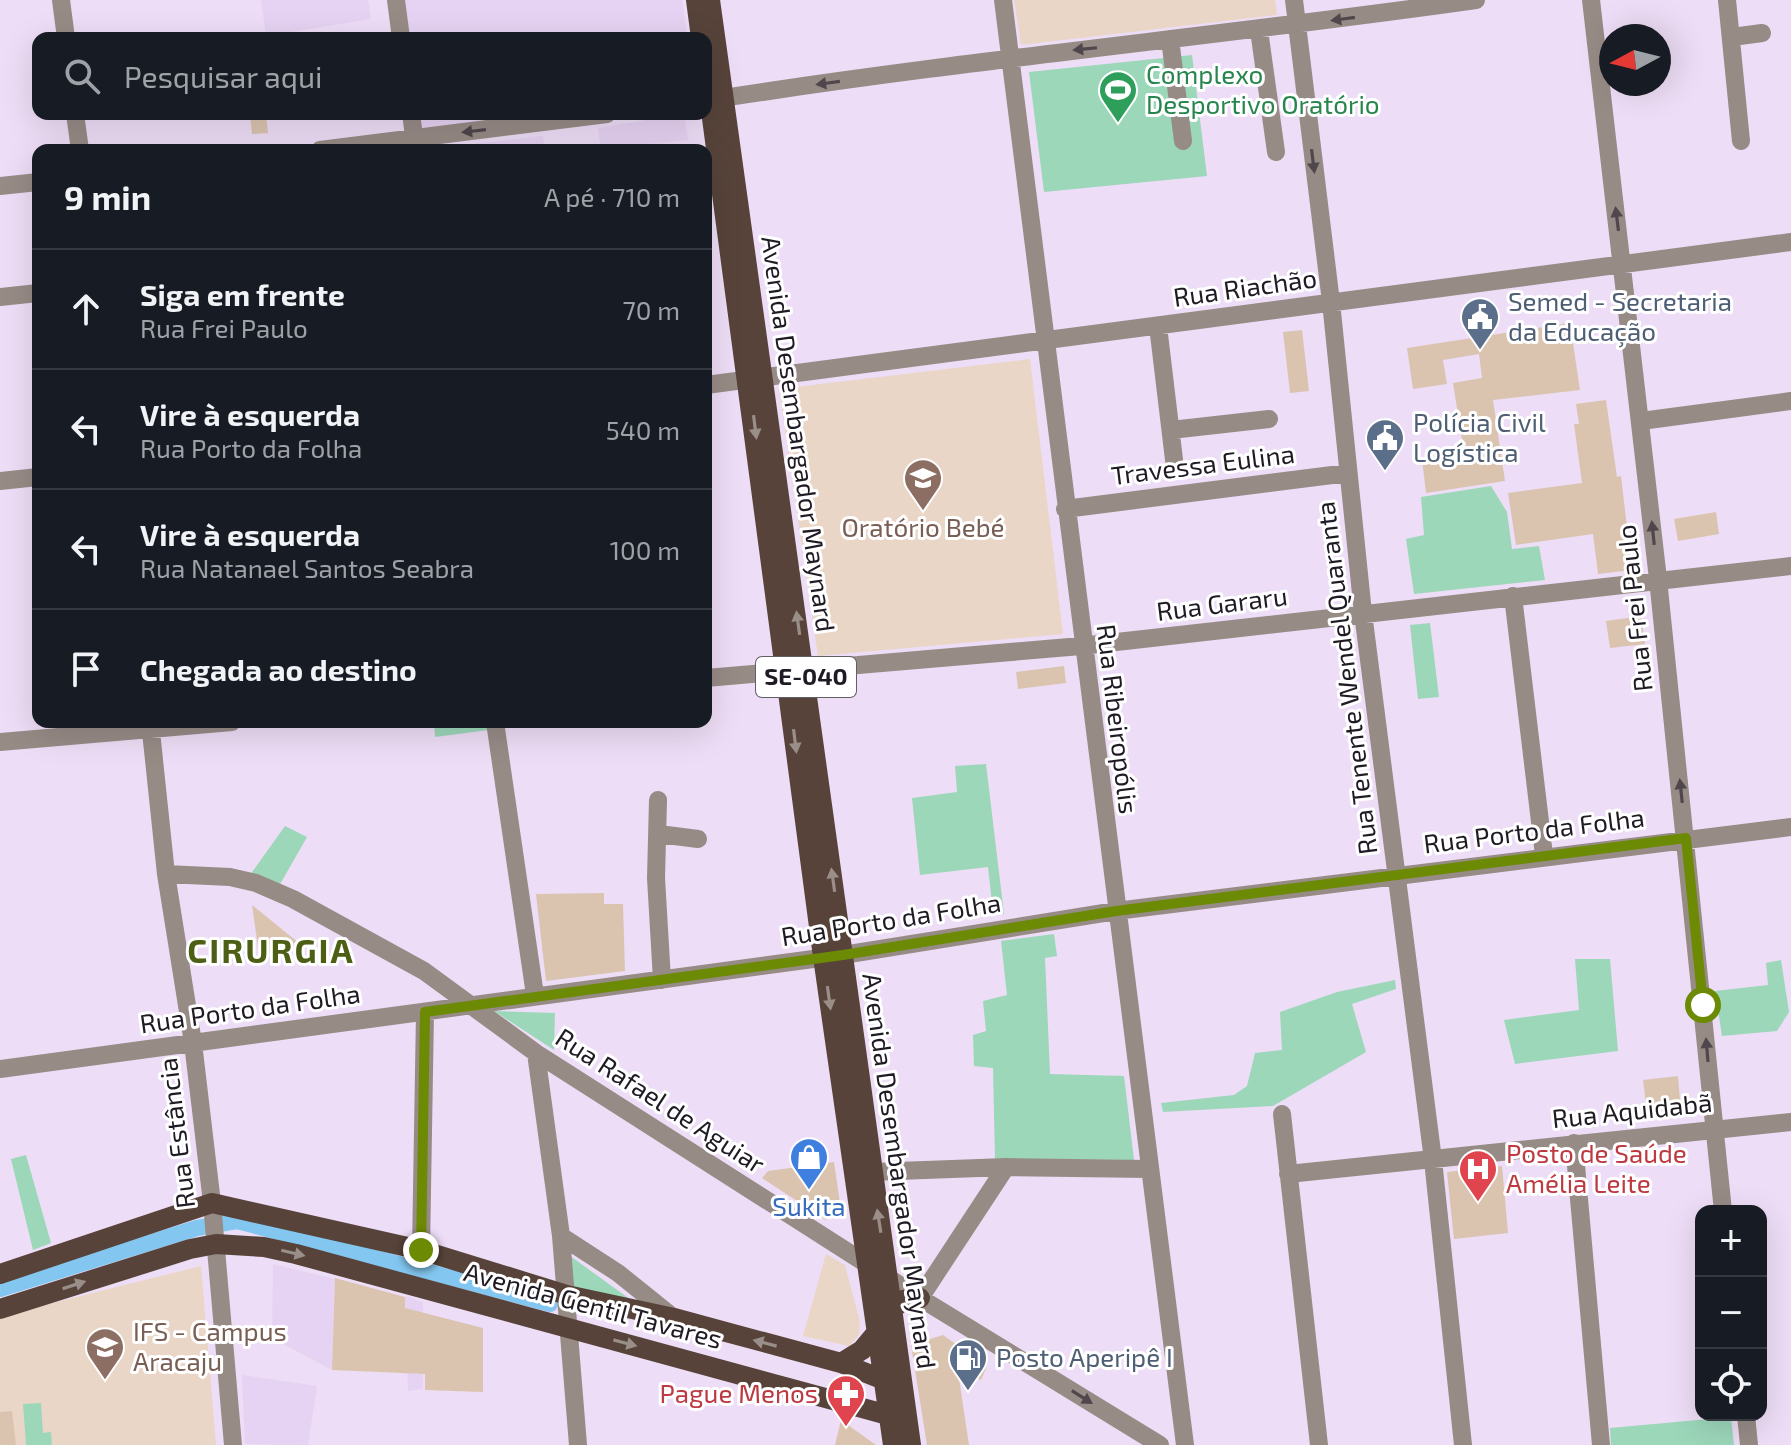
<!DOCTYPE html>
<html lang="pt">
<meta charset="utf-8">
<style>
:root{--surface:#171b24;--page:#242831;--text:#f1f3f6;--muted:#9ea1a6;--line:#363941}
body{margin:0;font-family:"Exo 2",sans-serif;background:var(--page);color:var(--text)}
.controls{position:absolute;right:24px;bottom:24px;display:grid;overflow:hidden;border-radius:16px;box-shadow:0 8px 32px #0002}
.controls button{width:72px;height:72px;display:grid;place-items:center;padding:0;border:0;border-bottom:2px solid var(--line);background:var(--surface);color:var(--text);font:40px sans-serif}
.compass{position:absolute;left:1599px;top:24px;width:72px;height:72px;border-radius:50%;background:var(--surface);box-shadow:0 8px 32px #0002;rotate:263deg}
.stop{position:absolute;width:24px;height:24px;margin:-18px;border:6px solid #6c8a03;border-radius:50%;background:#fff}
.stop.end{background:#6c8a03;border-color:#fff;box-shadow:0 2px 8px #0008}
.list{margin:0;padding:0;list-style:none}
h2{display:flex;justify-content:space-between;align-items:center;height:104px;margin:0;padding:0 32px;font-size:34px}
h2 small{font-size:26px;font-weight:400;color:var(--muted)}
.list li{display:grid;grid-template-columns:52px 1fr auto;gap:24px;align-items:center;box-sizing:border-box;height:120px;padding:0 32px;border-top:2px solid var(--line)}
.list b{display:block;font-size:30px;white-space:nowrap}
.list p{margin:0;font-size:26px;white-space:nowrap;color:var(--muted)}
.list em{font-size:26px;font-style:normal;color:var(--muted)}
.icon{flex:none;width:44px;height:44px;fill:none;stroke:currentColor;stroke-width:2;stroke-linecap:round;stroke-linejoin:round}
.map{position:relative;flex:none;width:1791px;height:1445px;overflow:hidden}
.search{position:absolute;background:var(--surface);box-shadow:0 8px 32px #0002;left:32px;top:32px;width:680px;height:88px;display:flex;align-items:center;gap:20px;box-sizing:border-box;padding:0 28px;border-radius:16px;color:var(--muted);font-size:30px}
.panel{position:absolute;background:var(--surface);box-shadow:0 8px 32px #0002;left:32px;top:144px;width:680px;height:584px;border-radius:16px}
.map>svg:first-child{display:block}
.built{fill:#e6d2f2}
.education{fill:#ead6c7}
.green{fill:#9cd7ba}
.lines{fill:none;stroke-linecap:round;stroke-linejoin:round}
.canal{stroke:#83c7f0;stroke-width:16}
.building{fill:#dac4b0}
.minor{stroke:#978b86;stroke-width:18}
.major{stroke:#57433a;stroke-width:20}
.oneway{fill:#4f474b}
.oneway2{fill:#9a8e89}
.route{stroke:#6c8a03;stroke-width:10}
.labels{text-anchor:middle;stroke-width:6;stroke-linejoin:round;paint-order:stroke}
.shield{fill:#fff;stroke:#625f65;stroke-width:2}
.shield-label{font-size:24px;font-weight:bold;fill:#1f1a23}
.leisure-label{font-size:26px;fill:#27864d;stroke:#fff;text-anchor:start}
.street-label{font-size:26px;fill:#1f1a23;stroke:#fff}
.service-label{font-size:26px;fill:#4e5e75;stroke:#fff;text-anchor:start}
.education-label{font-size:26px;fill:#785e54;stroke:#fff}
.health-label{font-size:26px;fill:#be3a42;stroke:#fff;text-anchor:start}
.shop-label{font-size:26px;fill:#366cbe;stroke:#fff}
.district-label{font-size:34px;font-weight:bold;letter-spacing:2px;fill:#4c5f15;stroke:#fff}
</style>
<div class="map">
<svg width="1791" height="1445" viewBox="0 0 1791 1445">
<rect width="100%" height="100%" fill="#edddf6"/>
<path class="built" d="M261 0H368L371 19 266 36Z
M400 0H682L688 38H406Z
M417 114H536L420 131Z
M684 114 688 140 648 144V150H601L598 128Z
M543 136 545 150 429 149Z
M273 1264 335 1279 332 1370 272 1338Z
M405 1296 423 1302V1389L408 1391Z
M242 1375 317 1386 308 1445 245 1444Z"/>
<path class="education" d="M1014 0H1275L1277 15 1021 45Z
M1030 359 1063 634 818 656 779 389Z
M826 1254 845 1265 860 1322 859 1335 849 1346 803 1336Z
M201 1266 216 1445H0V1316Z"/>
<path class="green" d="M1192 55 1207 176 1044 192 1029 72Z
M1491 486 1507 512 1512 549 1539 546 1545 580 1414 594 1406 539 1424 535 1421 497Z
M1430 623 1439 697 1418 699 1410 625Z
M434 722H488L489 730 435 737Z
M986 764 1004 914 993 912 988 867 920 875 912 798 957 792 955 766Z
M285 826 307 837 279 886 250 875Z
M1054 934 1057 956 1045 958 1050 1074 1124 1076 1134 1160 995 1159 993 1068 974 1066 973 1035 986 1031 983 1001 1007 995 1001 941Z
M1575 959H1610L1618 1051 1515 1064 1504 1020 1579 1010Z
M1781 960 1789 1012 1777 1031 1722 1036 1715 991 1768 985 1766 963Z
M1395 980 1396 989 1352 1004 1366 1052 1273 1106 1163 1112 1161 1103 1234 1095 1247 1086 1255 1053 1282 1050 1280 1012 1337 992Z
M494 1011 555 1013 554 1050Z
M26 1155 51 1243 33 1250 11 1159Z
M566 1253 645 1310 570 1290Z
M41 1403 43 1433 51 1432 52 1445H26L23 1404Z
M1731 1417 1734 1445H1611L1610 1428Z"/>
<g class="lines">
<path class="canal" d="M0 1289 197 1228 237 1221 550 1304"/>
</g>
<path class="building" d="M250 114H266L268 133 252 134Z
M1570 323 1580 390 1493 400 1505 481 1426 493 1422 459 1464 453 1453 383 1482 378 1479 354 1443 360 1447 384 1413 389 1407 348Z
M1302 330 1309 391 1290 393 1283 332Z
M1606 400 1617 477 1621 476 1632 570 1598 574 1593 534 1516 545 1508 493 1582 483 1574 424H1579L1576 404Z
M1716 512 1719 534 1678 541 1674 519Z
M1641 616 1645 644 1610 648 1606 621Z
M1064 666 1066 683 1018 689 1016 672Z
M604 893V904H623L625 971 546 981 536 894Z
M252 905 305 948 259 954Z
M1678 1076 1680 1100 1646 1104 1643 1080Z
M834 1162 840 1203 835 1213 826 1220 762 1178 768 1171Z
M1502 1166 1508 1233 1454 1239 1447 1172Z
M335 1278 405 1297V1308L483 1328V1392L425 1390V1374L332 1370Z
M943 1335 987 1366 981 1380 958 1372 969 1445H927L911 1345Z
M12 1411 16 1445H0V1412Z
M841 1420 876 1445H835Z"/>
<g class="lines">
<path class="minor" d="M61 0 66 38
M396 0 401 38
M1003 0 1185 1445
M1294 0 1331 302 1363 613 1433 1160 1463 1445
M1591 0 1658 579 1723 1211
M1727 0 1741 141
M1259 30 1276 152
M1732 37 1762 33
M1170 39 1183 141
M710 100C964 60 1221 36 1476 0
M75 114 80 150
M411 114 416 150
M320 150 607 114
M0 186 38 182
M0 297 38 293
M1158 326 1175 468
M706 385 1791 242
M1641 421 1791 401
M1171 430 1269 419
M0 481 38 477
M1065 509 1348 473
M1513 596 1544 855
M706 678 1081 646 1791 566
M150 722 166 874 193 1043 212 1203 233 1445
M495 722 535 995
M0 742 232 722
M658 800 656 878 662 980
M659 834 698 839
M166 874 230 877 256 883 293 899 424 971 536 1053 920 1298 1160 1445
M536 1053 561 1236 578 1445
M0 1069 843 955 1116 911 1791 827
M1282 1114 1319 1445
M1574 1143 1601 1445
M871 1172 1006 1167 1149 1169
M1288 1174 1791 1122
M561 1236 618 1273 674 1318
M421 1250 425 1012
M920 1298 1006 1167
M1746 1415 1749 1445"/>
<path class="major" d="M696 0 701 38
M710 0 911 1445
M706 73 823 957 893 1445
M0 1274 212 1203 421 1250 567 1295 674 1318 841 1363 894 1384
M0 1309 190 1249 216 1244 264 1247 296 1254 899 1418
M892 1310 903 1300 920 1298
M841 1363 862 1350 877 1332"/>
</g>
<defs><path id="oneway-solid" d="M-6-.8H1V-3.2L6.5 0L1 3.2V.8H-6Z" transform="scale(2)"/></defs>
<g class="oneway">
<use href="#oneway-solid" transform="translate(1343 19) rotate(172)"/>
<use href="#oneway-solid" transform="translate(1085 49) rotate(174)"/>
<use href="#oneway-solid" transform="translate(828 83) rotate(172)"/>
<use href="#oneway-solid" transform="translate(474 131) rotate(173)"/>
<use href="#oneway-solid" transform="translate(1313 161) rotate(83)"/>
<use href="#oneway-solid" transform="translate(1617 219) rotate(-97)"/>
<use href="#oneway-solid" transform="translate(1653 533) rotate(-96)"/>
<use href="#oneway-solid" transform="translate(1681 791) rotate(-96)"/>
<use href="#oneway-solid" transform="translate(1707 1050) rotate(-95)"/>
<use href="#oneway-solid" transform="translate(1082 1397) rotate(32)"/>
</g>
<g class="oneway2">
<use href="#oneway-solid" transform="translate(755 427) rotate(83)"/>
<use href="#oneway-solid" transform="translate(798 623) rotate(-98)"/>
<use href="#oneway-solid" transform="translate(795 741) rotate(83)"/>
<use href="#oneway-solid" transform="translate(833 880) rotate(-98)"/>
<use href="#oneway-solid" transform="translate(829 998) rotate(82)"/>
<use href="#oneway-solid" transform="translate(879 1221) rotate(-99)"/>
<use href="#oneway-solid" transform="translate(293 1253) rotate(13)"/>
<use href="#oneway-solid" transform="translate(74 1285) rotate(-18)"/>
<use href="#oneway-solid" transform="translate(625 1343) rotate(15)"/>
<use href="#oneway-solid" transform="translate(765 1343) rotate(-165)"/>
</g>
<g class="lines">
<path class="route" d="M421 1250 425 1012 843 955 1116 911 1686 838 1703 1005"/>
</g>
<defs>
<symbol id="stadium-pin" viewBox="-11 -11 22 30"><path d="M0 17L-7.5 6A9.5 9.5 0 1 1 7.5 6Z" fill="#2e9e5b" stroke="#fff"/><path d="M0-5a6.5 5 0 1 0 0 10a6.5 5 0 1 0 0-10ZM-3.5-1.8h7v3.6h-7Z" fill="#fff"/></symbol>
<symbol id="civic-pin" viewBox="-11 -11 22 30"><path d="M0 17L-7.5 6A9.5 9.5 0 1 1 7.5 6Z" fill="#5c6f8a" stroke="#fff"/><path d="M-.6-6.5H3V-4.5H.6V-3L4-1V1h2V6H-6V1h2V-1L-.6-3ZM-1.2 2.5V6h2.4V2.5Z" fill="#fff"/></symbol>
<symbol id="school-pin" viewBox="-11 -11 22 30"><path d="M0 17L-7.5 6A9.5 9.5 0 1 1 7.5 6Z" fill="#8d6e63" stroke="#fff"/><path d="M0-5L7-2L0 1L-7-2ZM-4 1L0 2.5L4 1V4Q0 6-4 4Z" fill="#fff"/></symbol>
<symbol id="shop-pin" viewBox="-11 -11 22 30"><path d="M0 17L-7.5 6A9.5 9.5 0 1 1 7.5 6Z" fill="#3f7fe0" stroke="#fff"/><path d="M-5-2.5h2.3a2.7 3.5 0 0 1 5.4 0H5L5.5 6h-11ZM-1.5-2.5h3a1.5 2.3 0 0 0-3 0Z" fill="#fff"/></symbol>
<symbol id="hospital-pin" viewBox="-11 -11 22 30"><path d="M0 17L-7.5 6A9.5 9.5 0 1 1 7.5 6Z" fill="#e0444e" stroke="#fff"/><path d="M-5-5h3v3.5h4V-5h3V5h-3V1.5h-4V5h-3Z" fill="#fff"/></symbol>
<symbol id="university-pin" viewBox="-11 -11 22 30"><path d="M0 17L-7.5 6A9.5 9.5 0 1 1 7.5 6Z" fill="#8d6e63" stroke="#fff"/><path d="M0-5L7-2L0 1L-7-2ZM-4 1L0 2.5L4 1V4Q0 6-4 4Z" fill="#fff"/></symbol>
<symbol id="fuel-pin" viewBox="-11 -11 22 30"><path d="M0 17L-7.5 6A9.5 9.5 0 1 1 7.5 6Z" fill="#5c6f8a" stroke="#fff"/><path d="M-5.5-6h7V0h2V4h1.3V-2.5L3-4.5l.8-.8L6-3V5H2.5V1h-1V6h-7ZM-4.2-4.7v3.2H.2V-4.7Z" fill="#fff"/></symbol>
<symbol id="pharmacy-pin" viewBox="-11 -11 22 30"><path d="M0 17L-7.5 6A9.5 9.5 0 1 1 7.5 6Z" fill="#e0444e" stroke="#fff"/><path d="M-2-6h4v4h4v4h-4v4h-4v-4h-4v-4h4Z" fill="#fff"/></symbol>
</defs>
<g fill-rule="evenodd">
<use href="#stadium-pin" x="1096" y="68" width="44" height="60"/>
<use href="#civic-pin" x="1458" y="295" width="44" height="60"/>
<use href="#civic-pin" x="1363" y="416" width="44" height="60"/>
<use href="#school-pin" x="901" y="456" width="44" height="60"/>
<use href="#shop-pin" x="787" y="1135" width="44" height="60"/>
<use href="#hospital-pin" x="1456" y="1147" width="44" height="60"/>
<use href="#university-pin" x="83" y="1325" width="44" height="60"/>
<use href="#fuel-pin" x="946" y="1336" width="44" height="60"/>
<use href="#pharmacy-pin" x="824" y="1372" width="44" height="60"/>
</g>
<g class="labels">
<rect class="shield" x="756" y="657" width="100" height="40" rx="6"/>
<g class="shield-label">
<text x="806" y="685">SE-040</text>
</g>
<g class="leisure-label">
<text x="1146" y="84">Complexo<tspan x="1146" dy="30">Desportivo Oratório</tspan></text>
</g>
<g class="street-label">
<text transform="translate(1245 288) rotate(-8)" y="9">Rua Riachão</text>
<text transform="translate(798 434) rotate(82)" y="9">Avenida Desembargador Maynard</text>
<text transform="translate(1203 465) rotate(-7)" y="9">Travessa Eulina</text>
<text transform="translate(1222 604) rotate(-7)" y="9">Rua Gararu</text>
<text transform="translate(1635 608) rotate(-96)" y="9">Rua Frei Paulo</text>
<text transform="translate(1347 678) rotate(-97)" y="9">Rua Tenente Wendel Quaranta</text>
<text transform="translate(1117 719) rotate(83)" y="9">Rua Ribeiropólis</text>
<text transform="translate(1534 831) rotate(-7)" y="9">Rua Porto da Folha</text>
<text transform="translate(891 920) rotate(-9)" y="9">Rua Porto da Folha</text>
<text transform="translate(250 1009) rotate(-8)" y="9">Rua Porto da Folha</text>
<text transform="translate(660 1101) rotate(33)" y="9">Rua Rafael de Aguiar</text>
<text transform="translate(1632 1111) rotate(-6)" y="9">Rua Aquidabã</text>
<text transform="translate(177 1133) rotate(-97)" y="9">Rua Estância</text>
<text transform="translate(899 1171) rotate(82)" y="9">Avenida Desembargador Maynard</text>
<text transform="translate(593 1306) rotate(15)" y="9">Avenida Gentil Tavares</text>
</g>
<g class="service-label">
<text x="1508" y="311">Semed - Secretaria<tspan x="1508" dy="30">da Educação</tspan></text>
<text x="1413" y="432">Polícia Civil<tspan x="1413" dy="30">Logística</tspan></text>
<text x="996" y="1367">Posto Aperipê I</text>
</g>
<g class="education-label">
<text x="923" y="537">Oratório Bebé</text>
<text x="133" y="1341" text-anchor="start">IFS - Campus<tspan x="133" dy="30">Aracaju</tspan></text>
</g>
<g class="health-label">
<text x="1506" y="1163">Posto de Saúde<tspan x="1506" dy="30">Amélia Leite</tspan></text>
<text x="818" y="1403" text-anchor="end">Pague Menos</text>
</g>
<g class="shop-label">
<text x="809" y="1216">Sukita</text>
</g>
<g class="district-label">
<text x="271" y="963">CIRURGIA</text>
</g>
</g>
</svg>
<div class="controls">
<button>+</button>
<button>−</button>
<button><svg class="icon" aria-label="locate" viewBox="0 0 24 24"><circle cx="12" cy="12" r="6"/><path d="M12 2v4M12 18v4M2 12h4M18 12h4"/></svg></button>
</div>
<svg class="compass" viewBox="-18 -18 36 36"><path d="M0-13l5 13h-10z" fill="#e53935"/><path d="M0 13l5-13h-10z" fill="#9ea1a6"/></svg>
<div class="stop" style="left:1703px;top:1005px"></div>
<div class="stop end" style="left:421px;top:1250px"></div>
<div class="search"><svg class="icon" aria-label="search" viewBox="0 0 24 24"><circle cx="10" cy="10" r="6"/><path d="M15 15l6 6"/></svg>Pesquisar aqui</div>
<section class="panel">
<h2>9 min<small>A pé · 710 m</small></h2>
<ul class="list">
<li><svg class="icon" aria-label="ahead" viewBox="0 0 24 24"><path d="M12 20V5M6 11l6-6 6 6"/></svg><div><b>Siga em frente</b><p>Rua Frei Paulo</p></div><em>70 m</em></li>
<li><svg class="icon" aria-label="left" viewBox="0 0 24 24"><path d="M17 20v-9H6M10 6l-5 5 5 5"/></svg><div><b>Vire à esquerda</b><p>Rua Porto da Folha</p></div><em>540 m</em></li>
<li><svg class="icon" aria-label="left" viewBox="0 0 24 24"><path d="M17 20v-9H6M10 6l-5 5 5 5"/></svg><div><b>Vire à esquerda</b><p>Rua Natanael Santos Seabra</p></div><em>100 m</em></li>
<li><svg class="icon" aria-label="arrive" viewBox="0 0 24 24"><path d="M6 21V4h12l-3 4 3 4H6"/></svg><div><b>Chegada ao destino</b></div></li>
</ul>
</section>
</div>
